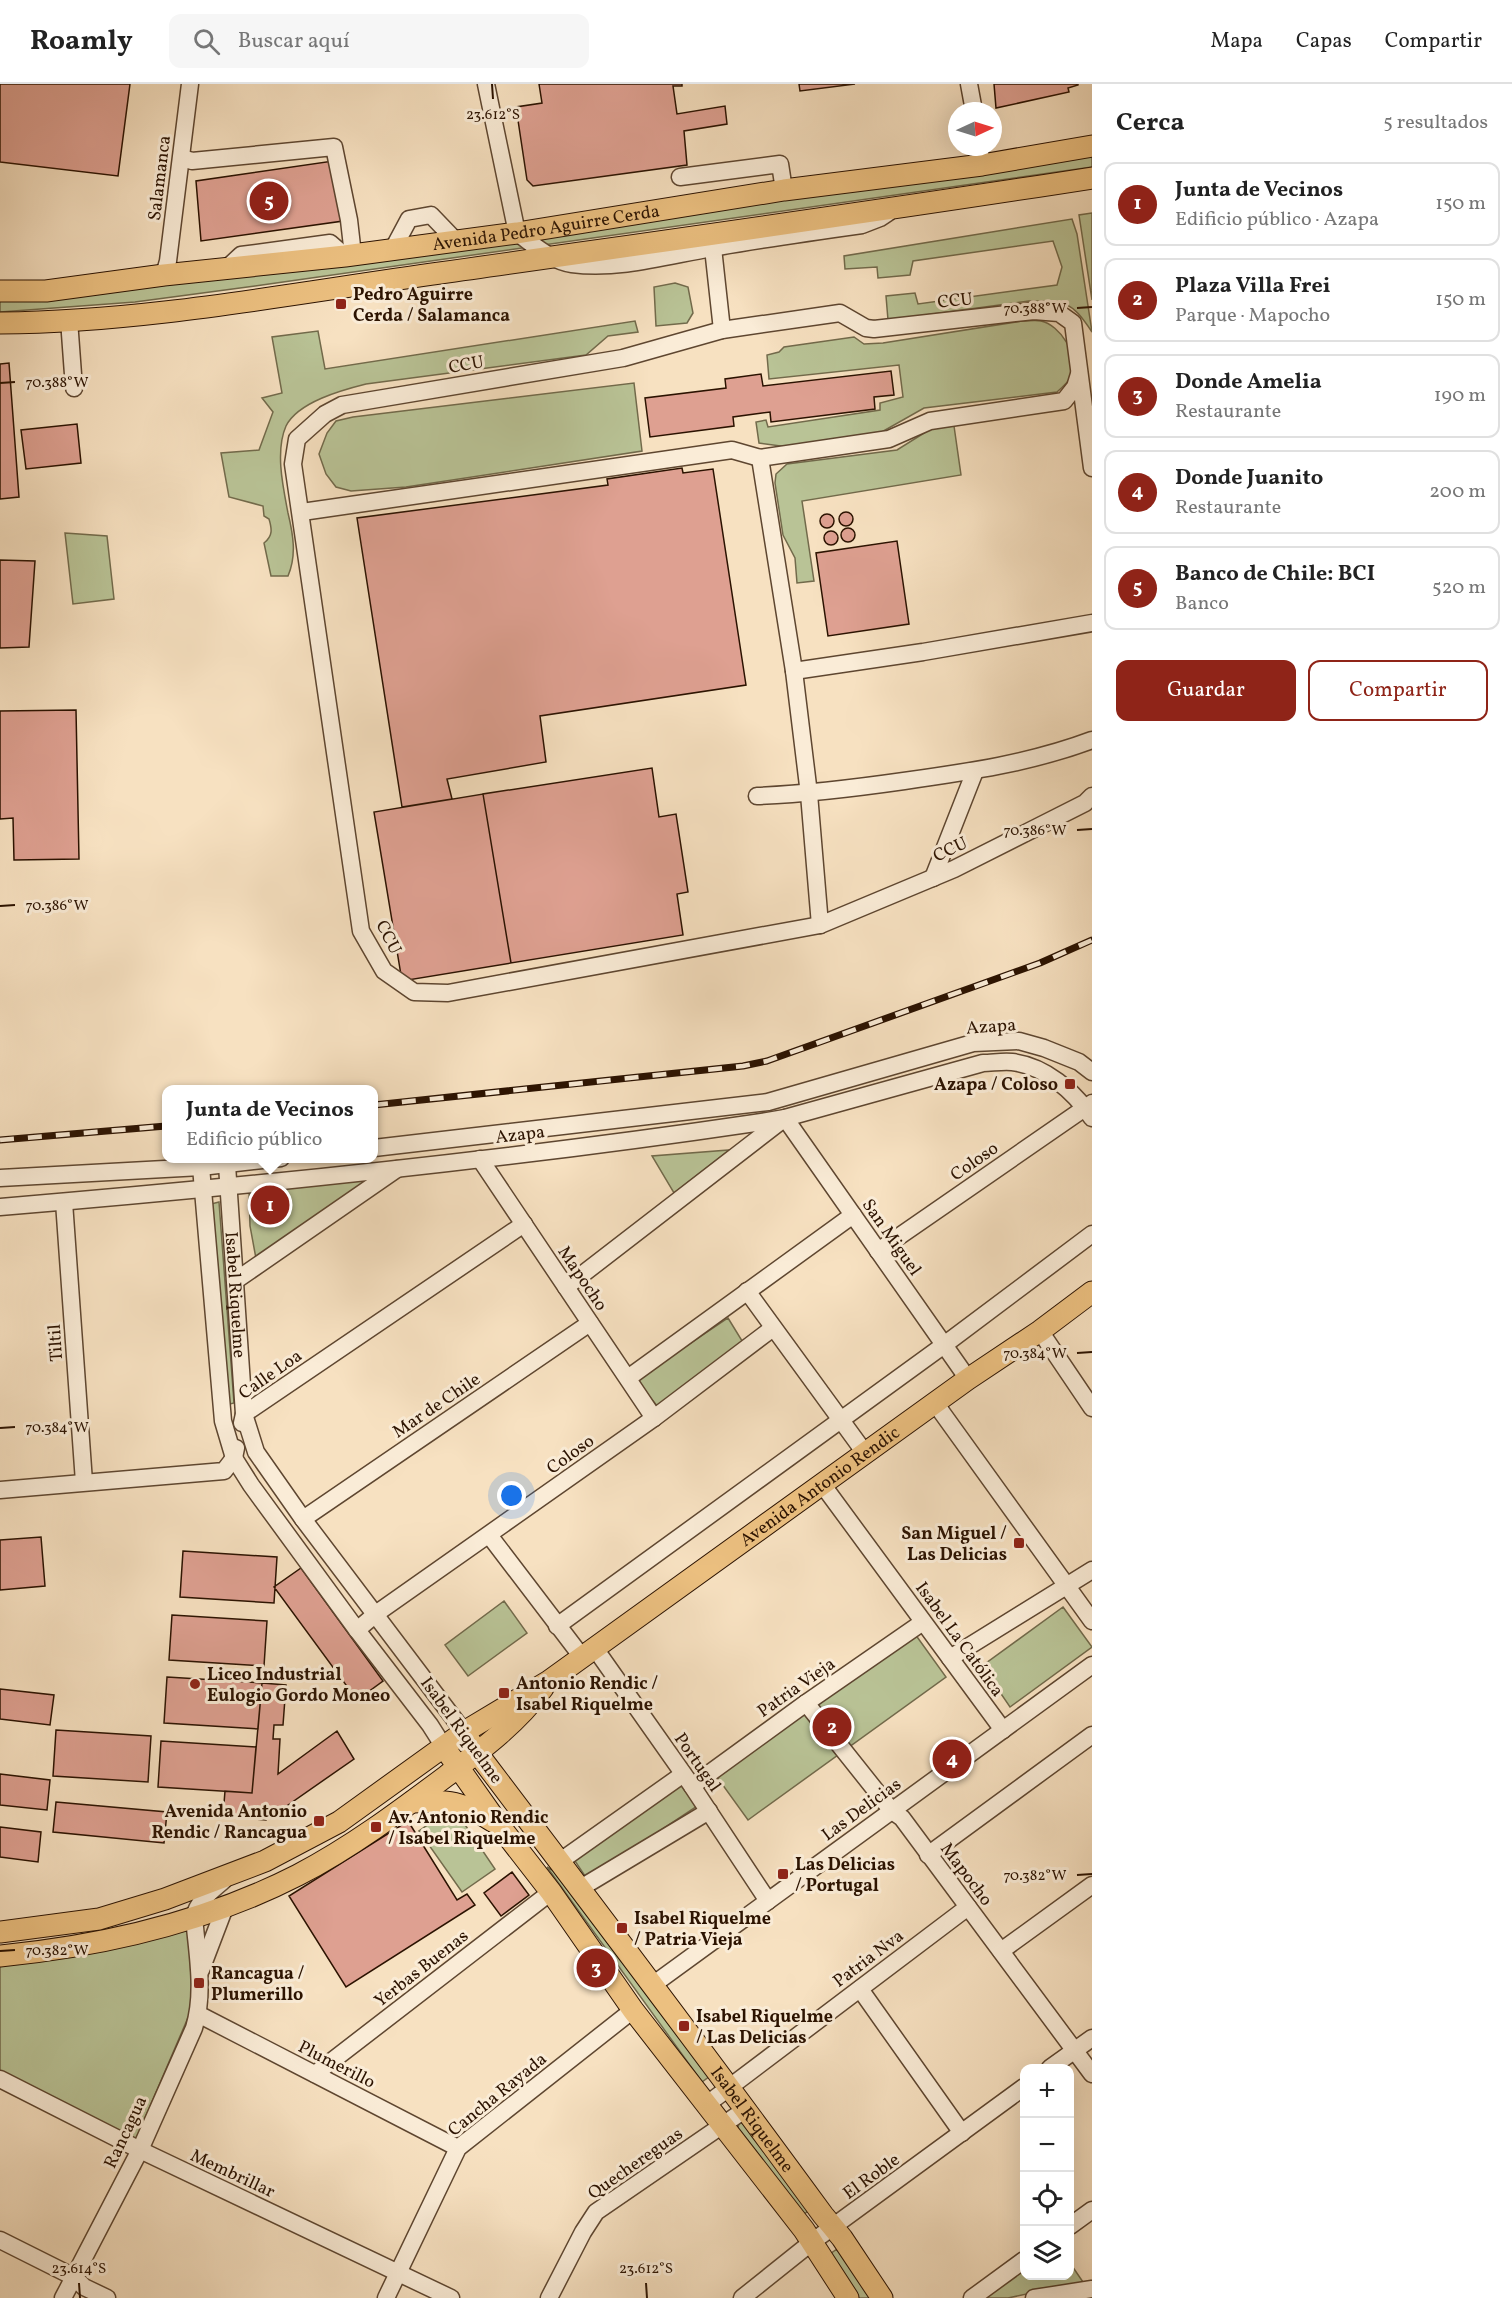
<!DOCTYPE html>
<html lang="es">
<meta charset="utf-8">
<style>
:root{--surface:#fff;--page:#f6f6f6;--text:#222;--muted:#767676;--line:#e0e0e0;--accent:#8f2418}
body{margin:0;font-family:Vollkorn,serif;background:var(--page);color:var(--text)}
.controls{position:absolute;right:18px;bottom:18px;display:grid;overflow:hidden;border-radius:12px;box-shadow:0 6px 24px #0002}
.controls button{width:54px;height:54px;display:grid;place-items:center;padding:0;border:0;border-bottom:2px solid var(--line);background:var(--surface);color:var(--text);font:30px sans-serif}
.compass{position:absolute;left:948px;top:18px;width:54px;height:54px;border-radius:50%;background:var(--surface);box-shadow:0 6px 24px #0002;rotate:86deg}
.you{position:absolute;left:512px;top:1412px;width:21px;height:21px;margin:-15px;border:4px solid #fff;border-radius:50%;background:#1a73e8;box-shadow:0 0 0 9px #1a73e833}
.badge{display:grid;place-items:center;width:39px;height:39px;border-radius:50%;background:var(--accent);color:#fff;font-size:20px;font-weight:700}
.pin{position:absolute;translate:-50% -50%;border:3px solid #fff;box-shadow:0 2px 6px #0006}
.popup{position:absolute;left:162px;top:1001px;width:216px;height:78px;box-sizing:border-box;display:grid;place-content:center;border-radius:12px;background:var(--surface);filter:drop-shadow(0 2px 4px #0005);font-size:20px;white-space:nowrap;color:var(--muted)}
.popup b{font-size:22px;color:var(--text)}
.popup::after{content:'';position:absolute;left:50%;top:100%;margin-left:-12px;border:12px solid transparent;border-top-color:var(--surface)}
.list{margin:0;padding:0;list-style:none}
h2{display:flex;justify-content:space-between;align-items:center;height:78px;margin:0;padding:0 24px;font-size:26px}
h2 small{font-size:20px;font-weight:400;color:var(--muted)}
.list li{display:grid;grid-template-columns:39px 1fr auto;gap:18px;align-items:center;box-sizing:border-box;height:84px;margin:0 12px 12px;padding:0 12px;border:2px solid var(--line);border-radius:12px}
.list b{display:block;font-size:22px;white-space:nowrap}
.list p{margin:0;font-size:20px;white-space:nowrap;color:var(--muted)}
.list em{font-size:20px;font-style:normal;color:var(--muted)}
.actions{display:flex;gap:12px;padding:18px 24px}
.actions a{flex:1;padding:14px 0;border:2px solid var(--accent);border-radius:12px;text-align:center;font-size:21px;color:var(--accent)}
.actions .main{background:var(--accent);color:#fff}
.icon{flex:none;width:33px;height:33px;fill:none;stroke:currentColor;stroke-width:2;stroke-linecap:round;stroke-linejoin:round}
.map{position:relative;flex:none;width:1092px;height:2214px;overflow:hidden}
header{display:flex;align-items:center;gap:36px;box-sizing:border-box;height:84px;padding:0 30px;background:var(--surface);border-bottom:2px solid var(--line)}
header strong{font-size:28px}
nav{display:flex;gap:33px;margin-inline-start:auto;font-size:21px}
.search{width:420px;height:54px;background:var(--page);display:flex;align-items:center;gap:15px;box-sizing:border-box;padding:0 21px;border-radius:12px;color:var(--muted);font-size:22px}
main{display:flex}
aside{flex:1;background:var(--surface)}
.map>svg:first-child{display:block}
.green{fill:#b9c396;stroke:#726a4b;stroke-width:1.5}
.building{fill:#dea091;stroke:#2b1200;stroke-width:1.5}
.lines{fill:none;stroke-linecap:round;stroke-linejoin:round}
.minor-casing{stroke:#5e4630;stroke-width:19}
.major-casing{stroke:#2b1200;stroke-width:23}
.minor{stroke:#faecd7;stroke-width:16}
.major{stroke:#ecc080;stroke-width:21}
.rail-casing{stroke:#2b1200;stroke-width:7}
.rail{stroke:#faecd7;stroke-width:4.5;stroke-dasharray:14;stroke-linecap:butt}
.ticks{fill:none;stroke:#2b1200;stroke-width:2}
.poi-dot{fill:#8f2418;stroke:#faecd7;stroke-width:2}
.labels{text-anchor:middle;stroke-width:6;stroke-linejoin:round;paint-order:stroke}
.street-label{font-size:18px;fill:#2b1200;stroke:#faecd7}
.poi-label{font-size:18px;font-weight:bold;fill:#2b1200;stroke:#faecd7;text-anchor:start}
.ticks-label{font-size:15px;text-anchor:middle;fill:#2b1200;stroke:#faecd7;stroke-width:6;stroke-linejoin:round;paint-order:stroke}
</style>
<header>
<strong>Roamly</strong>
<div class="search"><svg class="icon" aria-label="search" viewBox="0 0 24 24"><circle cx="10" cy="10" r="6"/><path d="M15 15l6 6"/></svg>Buscar aquí</div>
<nav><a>Mapa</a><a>Capas</a><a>Compartir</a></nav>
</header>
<main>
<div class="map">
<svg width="1092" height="2214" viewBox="0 0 1092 2214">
<rect width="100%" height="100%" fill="#f7e1c1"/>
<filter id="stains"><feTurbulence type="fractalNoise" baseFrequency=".00333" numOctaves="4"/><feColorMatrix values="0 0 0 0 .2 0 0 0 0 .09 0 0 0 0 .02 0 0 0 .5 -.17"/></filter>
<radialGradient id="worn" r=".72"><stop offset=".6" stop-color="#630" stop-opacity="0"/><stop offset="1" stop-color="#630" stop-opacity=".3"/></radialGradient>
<path class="green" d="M1092 69V83L255 202 135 218 0 228V214Z
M1092 129V216L1079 131Z
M1072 135 1077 150 1092 248C1071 217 1067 217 1029 217L888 236 886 212 915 209 918 220 1057 201 1062 183 1053 157 913 177 910 191 878 194 877 183 845 185 844 172Z
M675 199 688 203 693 229 687 239 656 242 654 203Z
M635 237 638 248 608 252 586 271 366 300C342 306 298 318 286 342 275 367 283 403 288 429 293 450 297 471 288 492H271L264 459C273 452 272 445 269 435L264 432 263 422 229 413 221 369 259 366 273 328 262 314 282 309 272 253 318 247 325 285Z
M1022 237C1028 237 1036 236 1041 237 1060 241 1079 271 1072 290 1070 298 1063 302 1057 308L924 324 880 349 788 363 759 359 756 338 766 336 768 343 880 326V319L903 313 899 281 769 295 767 271 779 268 784 263 854 253 864 260 883 259Z
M634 299 642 367 406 403 351 407 336 403 326 390 319 370 327 349 336 337 353 333Z
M954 342 961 391 802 417 814 497 797 499 795 474 783 451 775 399 776 390 787 380 897 366 932 344Z
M65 449 107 452 114 515 73 520Z
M729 1066 674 1109 652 1072Z
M373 1094 257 1180 250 1142 249 1104Z
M219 1118 234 1319 226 1321 211 1120Z
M728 1234 744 1260 658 1323 636 1296Z
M504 1517 527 1549 468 1592 445 1561Z
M1063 1523 1092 1563 1010 1623 982 1582Z
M915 1550 946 1593 748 1736 717 1693Z
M679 1697 697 1722 587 1795 575 1777Z
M453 1723 495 1785 462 1808 419 1747Z
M547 1783 563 1792 710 1992 702 1998Z
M188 1842 192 1909 190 1929 136 2055 0 1987V1880Z
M739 2038 746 2039 811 2125 804 2130 738 2045Z
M837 2165 871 2214H859L830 2170Z
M1070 2179 1083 2198 1008 2214H976L1024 2180V2192H1070Z"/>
<path class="building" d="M0 0H130L118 92 0 78Z
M539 0H682V2H673L677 30 725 22 727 40 684 47 687 81 533 102 527 96 516 23 542 19Z
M799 0H855L800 7Z
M994 0H1078V1L1068 4 1069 8 996 24Z
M333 77 343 137 201 157 196 97Z
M9 279 19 413 0 415V280Z
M891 287 894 311 874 313 875 325 771 338 770 328 733 333 734 342 650 353 645 314 726 304 725 295 761 290 763 302Z
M77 340 81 379 26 385 21 346Z
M682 384 683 389 713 385 746 601 540 632 546 678 447 695 452 715 402 723 357 434 608 401 607 395Z
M839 435a7 7 0 1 1 14 0a7 7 0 1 1-14 0Z
M820 437a7 7 0 1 1 14 0a7 7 0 1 1-14 0Z
M841 451a7 7 0 1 1 14 0a7 7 0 1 1-14 0Z
M824 454a7 7 0 1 1 14 0a7 7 0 1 1-14 0Z
M897 457 909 540 828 552 816 469Z
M0 476 35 477 29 563 0 564Z
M76 626 79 775 14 776 13 734 0 735V627Z
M652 684 659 733 676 730 688 808 677 810 683 851 511 879 483 710Z
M483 710 511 879 402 897 374 728Z
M281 1104 283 1131 259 1133 258 1116 260 1110 265 1107Z
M41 1453 45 1502 0 1506V1456Z
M183 1467 277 1473 274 1519 180 1513Z
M301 1484 383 1597 357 1616 274 1503Z
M172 1531 267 1537 264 1582 169 1576Z
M167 1593 262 1599 258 1645 164 1639Z
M262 1599 286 1601 283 1641H274L273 1655H280L278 1690 337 1647 354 1675 278 1728 267 1727 266 1736 223 1732 225 1707 252 1709Z
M0 1605 54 1611 50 1641 0 1635Z
M56 1646 151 1652 148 1698 53 1692Z
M161 1657 256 1663 252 1709 158 1703Z
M0 1690 50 1696 47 1726 0 1721Z
M56 1718 167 1728 164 1759 53 1748Z
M408 1737 457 1816 467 1810 475 1821 346 1903 289 1812Z
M0 1743 41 1748 38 1778 0 1773Z
M512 1788 529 1811 501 1832 484 1809Z"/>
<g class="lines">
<defs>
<g id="minor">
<path d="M486 0 517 149C533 160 551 177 572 180 619 186 666 172 712 164 762 155 812 148 862 141L880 134 889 128"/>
<path d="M969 0 974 27"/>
<path d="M979 63 982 81"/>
<path d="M182 74 192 77 334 63 349 136 353 171"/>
<path d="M680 93 780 80 784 106"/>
<path d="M713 164 722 246"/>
<path d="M393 165 409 135 431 131 455 156"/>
<path d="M226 185 241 171 330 159 345 172"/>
<path d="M164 191 168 177 190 0"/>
<path d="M69 236 74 304"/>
<path d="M760 374 794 587 809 710 820 841"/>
<path d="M1092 384 1073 239 1059 229 1034 227 874 245 866 244 840 229 722 246 623 274 342 321 325 330 297 355 293 380 361 847 384 887 414 908 448 909 820 841 954 785 1085 719 1092 712"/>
<path d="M302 428 732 366 760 374 889 355 930 337 1064 317 1075 303 1079 290"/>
<path d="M794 587 923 568 1092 539"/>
<path d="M757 712C807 710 855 704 904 697 968 688 1031 679 1092 656"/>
<path d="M933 794 975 687"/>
<path d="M374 1064 768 1018 973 959 1019 957 1044 964 1079 978 1092 988"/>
<path d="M480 1075 654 1334"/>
<path id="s1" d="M227 1081 244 1330 256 1368 303 1435 464 1648"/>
<path d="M201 1083 223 1337 234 1374 251 1401 357 1546 430 1641 444 1663"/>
<path d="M0 1094 201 1083 281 1074"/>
<path d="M64 1118 84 1398"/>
<path d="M0 1123C252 1102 505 1076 755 1039L785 1034 983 979C992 979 1002 977 1012 978 1045 982 1074 1007 1092 1034"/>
<path d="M878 1167 1092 1019"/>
<path d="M235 1197 397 1085"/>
<path d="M566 1203 785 1034 968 1295"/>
<path d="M747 1207 865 1369"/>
<path d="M1040 1247 1092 1324"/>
<path d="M628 1294 853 1131"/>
<path d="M935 1319 1092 1537"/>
<path d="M242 1339 244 1330 524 1140"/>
<path d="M822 1400 1003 1646"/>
<path d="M0 1406 224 1387 234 1374 236 1364"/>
<path d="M303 1435 590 1239"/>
<path d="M489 1451 582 1573"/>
<path d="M557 1542 944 1261 1092 1150"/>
<path d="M357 1546 377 1529 654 1334 773 1244"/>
<path d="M594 1563 692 1702 768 1817"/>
<path d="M950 1574 1092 1486"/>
<path d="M806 1619 892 1727 902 1734 1092 1990"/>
<path d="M692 1702 806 1619 923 1538"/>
<path d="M928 1771 1092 1651"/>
<path d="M559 1778 682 1691"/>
<path d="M579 1805 709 1727"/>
<path d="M1001 1867 1092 1801"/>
<path d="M201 1886 225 1823"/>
<path d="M654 1900 1092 1581"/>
<path d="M860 1905 962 2049"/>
<path d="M198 1930 458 2064"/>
<path d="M1050 1984 1092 1954"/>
<path d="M315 1990 551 1808"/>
<path d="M0 1995 140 2066 451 2214"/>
<path d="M706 2021 968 1823"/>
<path d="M1070 2142 1092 2126"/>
<path d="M0 2156 74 2193 84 2203 107 2214"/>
<path d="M63 2214 140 2066 194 1944C205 1908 197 1869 194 1833 198 1816 212 1807 224 1796"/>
<path d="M386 2214 458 2064 633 1926"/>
<path d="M549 2214 583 2148 596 2128 746 2025"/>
<path d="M742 2214 812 2158 1024 2003"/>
<path d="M972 2214 1024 2176"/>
<path d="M1034 2214 1092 2205"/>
</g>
<g id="major">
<path id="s2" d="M0 207H46L164 191 345 172 517 149 784 106 982 81 1092 62"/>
<path d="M0 239C147 238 294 209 440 189 657 158 875 128 1092 94"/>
<path id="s3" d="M464 1648 478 1670C594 1823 710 1976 823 2131L842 2154 882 2214"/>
<path d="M444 1663 499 1741 551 1808 633 1926 804 2146 848 2214"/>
<path d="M412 1718C450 1716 461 1717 494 1738"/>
<path id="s4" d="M0 1848 99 1835 165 1815 265 1777 339 1738 464 1648 549 1597 968 1295 1040 1247 1092 1208"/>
<path d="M0 1872C102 1862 206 1838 298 1791 352 1763 401 1726 449 1690 484 1664 517 1639 543 1604"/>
</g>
</defs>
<use href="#minor" class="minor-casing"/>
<use href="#major" class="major-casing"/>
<use href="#minor" class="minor"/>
<use href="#major" class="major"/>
<defs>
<path id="rail" d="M374 1021 743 982 767 977 1040 879 1092 856
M0 1056 166 1042"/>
</defs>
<use href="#rail" class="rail-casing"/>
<use href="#rail" class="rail"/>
</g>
<path class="ticks" d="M492 0 493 15M1077 224 1092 223M0 299 15 298M1077 746 1092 745M0 822 15 821M1077 1269 1092 1268M0 1344 15 1343M1077 1791 1092 1790M0 1867 15 1866M79 2199 80 2214M646 2199 647 2214"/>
<g class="poi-dot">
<rect x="335" y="214" width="12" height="12" rx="3"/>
<rect x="1064" y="994" width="12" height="12" rx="3"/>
<rect x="1013" y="1453" width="12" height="12" rx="3"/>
<circle cx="195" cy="1600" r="6"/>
<rect x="498" y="1603" width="12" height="12" rx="3"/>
<rect x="313" y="1731" width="12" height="12" rx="3"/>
<rect x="370" y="1737" width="12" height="12" rx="3"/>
<rect x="777" y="1784" width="12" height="12" rx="3"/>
<rect x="616" y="1838" width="12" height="12" rx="3"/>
<rect x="193" y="1893" width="12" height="12" rx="3"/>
<rect x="678" y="1936" width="12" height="12" rx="3"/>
</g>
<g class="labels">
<g class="street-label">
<text transform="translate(159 94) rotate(-83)" y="6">Salamanca</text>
<text dy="6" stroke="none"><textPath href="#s2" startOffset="550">Avenida Pedro Aguirre Cerda</textPath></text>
<text transform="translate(955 216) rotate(-6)" y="6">CCU</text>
<text transform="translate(466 280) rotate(-10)" y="6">CCU</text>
<text transform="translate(950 765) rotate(-25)" y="6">CCU</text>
<text transform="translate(389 853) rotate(63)" y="6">CCU</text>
<text transform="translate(991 942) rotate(-4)" y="6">Azapa</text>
<text transform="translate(520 1050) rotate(-7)" y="6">Azapa</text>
<text transform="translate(974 1077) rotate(-35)" y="6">Coloso</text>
<text transform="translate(892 1153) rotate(55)" y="6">San Miguel</text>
<text transform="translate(583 1194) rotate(56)" y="6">Mapocho</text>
<text dy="6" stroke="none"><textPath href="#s1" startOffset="130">Isabel Riquelme</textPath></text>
<text transform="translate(55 1259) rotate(-94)" y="6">Tiltil</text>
<text transform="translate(270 1290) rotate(-35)" y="6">Calle Loa</text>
<text transform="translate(436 1321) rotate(-34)" y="6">Mar de Chile</text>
<text transform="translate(570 1370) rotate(-36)" y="6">Coloso</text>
<text dy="6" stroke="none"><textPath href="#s4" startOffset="946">Avenida Antonio Rendic</textPath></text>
<text transform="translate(960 1555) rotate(54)" y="6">Isabel La Católica</text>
<text transform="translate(796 1603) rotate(-35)" y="6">Patria Vieja</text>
<text transform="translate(462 1646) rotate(54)" y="6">Isabel Riquelme</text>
<text transform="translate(698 1678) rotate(55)" y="6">Portugal</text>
<text transform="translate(861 1725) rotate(-36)" y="6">Las Delicias</text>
<text transform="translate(967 1790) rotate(53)" y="6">Mapocho</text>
<text transform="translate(868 1874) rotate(-37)" y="6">Patria Nva</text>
<text transform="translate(421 1884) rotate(-38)" y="6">Yerbas Buenas</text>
<text transform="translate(337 1980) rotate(27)" y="6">Plumerillo</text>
<text transform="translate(497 2010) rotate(-39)" y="6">Cancha Rayada</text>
<text dy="6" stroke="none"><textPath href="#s3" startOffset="483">Isabel Riquelme</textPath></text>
<text transform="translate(125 2048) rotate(-65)" y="6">Rancagua</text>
<text transform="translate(635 2079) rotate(-35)" y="6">Quechereguas</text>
<text transform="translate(233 2089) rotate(25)" y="6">Membrillar</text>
<text transform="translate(871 2092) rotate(-36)" y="6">El Roble</text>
</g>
<g class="poi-label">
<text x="353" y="216">Pedro Aguirre<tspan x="353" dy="21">Cerda / Salamanca</tspan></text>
<text x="1058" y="1006" text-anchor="end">Azapa / Coloso</text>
<text x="1007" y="1455" text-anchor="end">San Miguel /<tspan x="1007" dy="21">Las Delicias</tspan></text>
<text x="207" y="1596">Liceo Industrial<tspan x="207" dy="21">Eulogio Gordo Moneo</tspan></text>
<text x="516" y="1605">Antonio Rendic /<tspan x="516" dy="21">Isabel Riquelme</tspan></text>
<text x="307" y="1733" text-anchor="end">Avenida Antonio<tspan x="307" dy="21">Rendic / Rancagua</tspan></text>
<text x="388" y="1739">Av. Antonio Rendic<tspan x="388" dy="21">/ Isabel Riquelme</tspan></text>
<text x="795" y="1786">Las Delicias<tspan x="795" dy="21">/ Portugal</tspan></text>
<text x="634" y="1840">Isabel Riquelme<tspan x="634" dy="21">/ Patria Vieja</tspan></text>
<text x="211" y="1895">Rancagua /<tspan x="211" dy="21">Plumerillo</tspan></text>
<text x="696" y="1938">Isabel Riquelme<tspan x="696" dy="21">/ Las Delicias</tspan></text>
</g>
</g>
<g class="ticks-label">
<text x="493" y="35">23.612°S</text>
<text x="1035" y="229">70.388°W</text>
<text x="57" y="303">70.388°W</text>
<text x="1035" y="751">70.386°W</text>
<text x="57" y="826">70.386°W</text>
<text x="1035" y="1274">70.384°W</text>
<text x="57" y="1348">70.384°W</text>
<text x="1035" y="1796">70.382°W</text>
<text x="57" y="1871">70.382°W</text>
<text x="79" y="2189">23.614°S</text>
<text x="646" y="2189">23.612°S</text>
</g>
<rect width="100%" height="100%" filter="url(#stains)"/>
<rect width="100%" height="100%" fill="url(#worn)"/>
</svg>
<div class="controls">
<button>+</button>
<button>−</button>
<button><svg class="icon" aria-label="locate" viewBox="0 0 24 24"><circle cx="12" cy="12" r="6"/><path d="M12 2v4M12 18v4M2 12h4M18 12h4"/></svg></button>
<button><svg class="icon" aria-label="layers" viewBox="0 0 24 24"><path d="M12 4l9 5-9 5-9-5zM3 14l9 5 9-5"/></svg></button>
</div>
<svg class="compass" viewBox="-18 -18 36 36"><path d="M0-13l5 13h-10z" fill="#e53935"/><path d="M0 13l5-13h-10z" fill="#767676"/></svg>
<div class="you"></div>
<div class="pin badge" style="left:270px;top:1121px">1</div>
<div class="popup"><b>Junta de Vecinos</b>Edificio público</div>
<div class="pin badge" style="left:832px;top:1643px">2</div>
<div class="pin badge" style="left:596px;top:1884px">3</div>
<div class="pin badge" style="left:952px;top:1675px">4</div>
<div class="pin badge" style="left:269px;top:117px">5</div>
</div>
<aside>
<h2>Cerca<small>5 resultados</small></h2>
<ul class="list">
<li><span class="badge">1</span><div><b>Junta de Vecinos</b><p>Edificio público · Azapa</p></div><em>150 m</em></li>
<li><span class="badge">2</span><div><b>Plaza Villa Frei</b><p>Parque · Mapocho</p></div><em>150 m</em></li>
<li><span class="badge">3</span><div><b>Donde Amelia</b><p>Restaurante</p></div><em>190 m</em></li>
<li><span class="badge">4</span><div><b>Donde Juanito</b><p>Restaurante</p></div><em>200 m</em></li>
<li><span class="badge">5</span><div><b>Banco de Chile: BCI</b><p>Banco</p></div><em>520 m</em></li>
</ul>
<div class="actions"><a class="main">Guardar</a><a>Compartir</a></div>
</aside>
</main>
